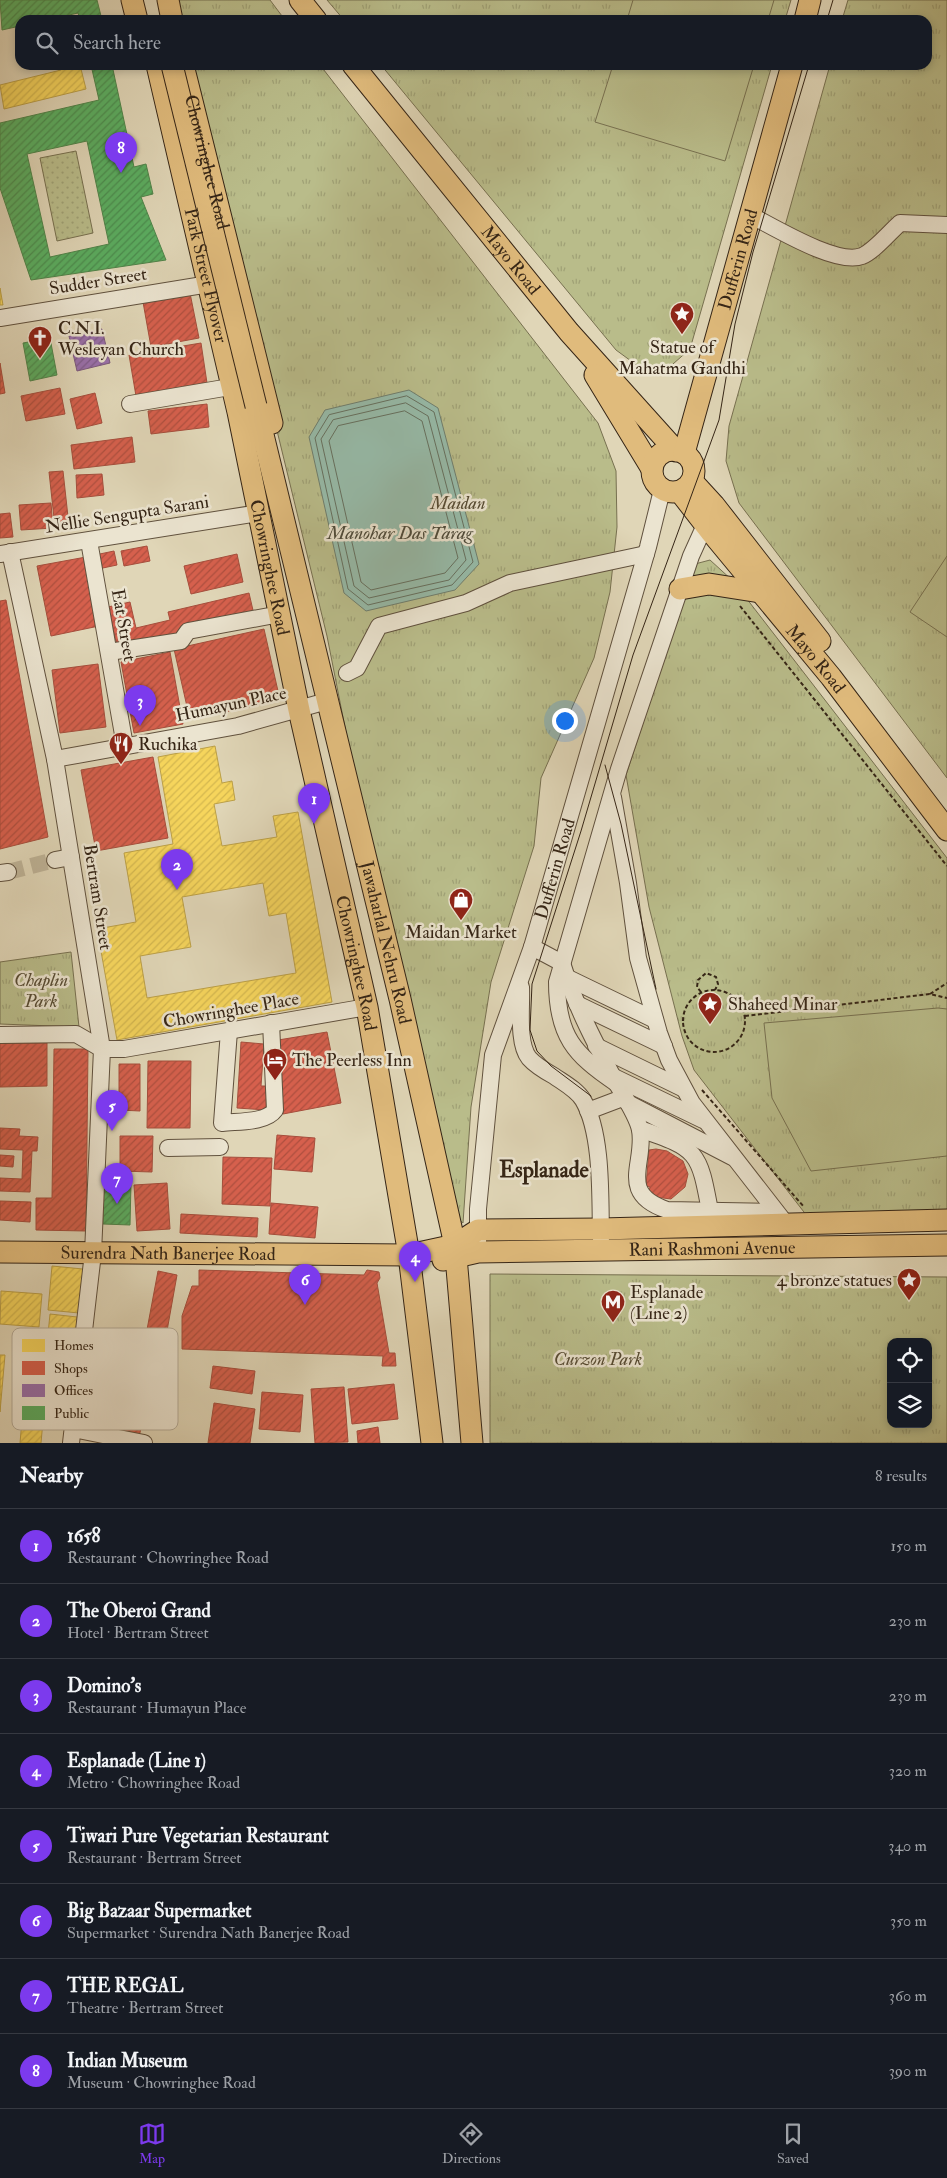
<!DOCTYPE html>
<meta charset="utf-8">
<style>
:root{--surface:#171b24;--page:#20242c;--text:#f1f3f6;--muted:#9ea1a6;--line:#363941;--accent:#7c3aed}
body{margin:0;font-family:"IM FELL Double Pica",serif;background:var(--page);color:var(--text)}
.controls{position:absolute;right:15px;bottom:15px;display:grid;overflow:hidden;border-radius:10px;box-shadow:0 2px 8px #0003}
.controls button{width:45px;height:45px;display:grid;place-items:center;padding:0;border:0;border-bottom:1px solid var(--line);background:var(--surface);color:var(--text);font:25px sans-serif}
.you{position:absolute;left:564px;top:720px;width:18px;height:18px;margin:-12px;border:4px solid #fff;border-radius:50%;background:#1a73e8;box-shadow:0 0 0 8px #1a73e833}
.badge{display:grid;place-items:center;width:32px;height:32px;border-radius:50%;background:var(--accent);color:#fff;font-size:16px;font-weight:700}
.pin{position:absolute;translate:-50% -41px;filter:drop-shadow(0 1px 2px #0008)}
.pin::after{content:'';position:absolute;top:26px;width:18px;height:15px;background:inherit;clip-path:polygon(0 0,100% 0,50% 100%)}
.list{margin:0;padding:0;list-style:none}
h2{display:flex;justify-content:space-between;align-items:center;height:65px;margin:0;padding:0 20px;font-size:21px}
h2 small{font-size:16px;font-weight:400;color:var(--muted)}
.list li{display:grid;grid-template-columns:32px 1fr auto;gap:15px;align-items:center;box-sizing:border-box;height:75px;padding:0 20px;border-top:1px solid var(--line)}
.list b{display:block;font-size:19px;white-space:nowrap}
.list p{margin:0;font-size:16px;white-space:nowrap;color:var(--muted)}
.list em{font-size:16px;font-style:normal;color:var(--muted)}
.icon{flex:none;width:28px;height:28px;fill:none;stroke:currentColor;stroke-width:2;stroke-linecap:round;stroke-linejoin:round}
.map{position:relative;flex:none;width:947px;height:1443px;overflow:hidden}
.search{position:absolute;background:var(--surface);box-shadow:0 2px 8px #0003;left:15px;right:15px;top:15px;height:55px;display:flex;align-items:center;gap:12px;box-sizing:border-box;padding:0 18px;border-radius:15px;color:var(--muted);font-size:19px}
.sheet{height:665px;background:var(--surface)}
nav{display:flex;justify-content:space-around;align-items:center;box-sizing:border-box;height:70px;border-top:1px solid var(--line);background:var(--surface);font-size:14px;color:var(--muted)}
nav a{display:grid;justify-items:center;gap:2px}
nav .on{color:var(--accent)}
.map>svg:first-child{display:block}
.grass{fill:url(#grass-dots);stroke:#777050}
.park{fill:url(#park-tufts);stroke:#777050;fill-rule:evenodd}
.pitch{fill:#b9bc8a;stroke:#777050}
.water{fill:#96baa8;stroke:#6f7e6e}
.homes{fill:url(#homes-hatch);stroke:#bca047;fill-rule:evenodd}
.shops{fill:url(#shops-hatch);stroke:#a64e3c}
.offices{fill:url(#offices-hatch);stroke:#7b5a7e}
.public{fill:url(#public-hatch);stroke:#4f854a;fill-rule:evenodd}
.lines{fill:none;stroke-linecap:round;stroke-linejoin:round}
.shore{stroke:#66705f;stroke-width:1}
.minor-tunnel{stroke:#beb397;stroke-width:16;stroke-dasharray:16 8;stroke-linecap:butt}
.minor-casing{stroke:#60513e;stroke-width:18}
.major-casing{stroke:#352516;stroke-width:23}
.path{stroke:#352516;stroke-width:2;stroke-dasharray:4 2.5;stroke-linecap:butt}
.minor{stroke:#ebe4d0;stroke-width:16}
.major{stroke:#e0bb7c;stroke-width:21}
.tram{stroke:#352516;stroke-width:1}
.major-bridge-casing{stroke:#352516;stroke-width:23;stroke-linecap:butt}
.major-bridge{stroke:#e0bb7c;stroke-width:21}
.labels{text-anchor:middle;stroke-width:5;stroke-linejoin:round;paint-order:stroke}
.street-label{font-size:18px;fill:#352516;stroke:#ebe4d0}
.poi-label{font-size:18px;fill:#352516;stroke:#ebe4d0;text-anchor:start}
.park-label{font-size:18px;font-style:italic;fill:#564b33;stroke:#ebe4d0}
.water-label{font-size:19px;font-style:italic;fill:#4d4a3a;stroke:#ebe4d0}
.district-label{font-size:22px;font-weight:bold;fill:#352516;stroke:#ebe4d0}
.key{fill:#ebe4d0;stroke:#b4ab98;stroke-width:1}
.key-label{font-size:14px;fill:#352516}
</style>
<div class="map">
<svg width="947" height="1443" viewBox="0 0 947 1443">
<defs>
<pattern id="grass-dots" width="8" height="8" patternUnits="userSpaceOnUse" patternTransform="scale(1.25)"><rect width="8" height="8" fill="#b9bc8a"/><path d="M2 2h.1M6 6h.1" fill="none" stroke="#a0a176" stroke-width="1.8" stroke-linecap="round"/></pattern>
<pattern id="park-tufts" width="24" height="20" patternUnits="userSpaceOnUse" patternTransform="scale(1.25)"><rect width="24" height="20" fill="#b9bc8a"/><path d="M3 7l-1-3M5 7V3M7 7l1-3M15 17l-1-3M17 17v-4M19 17l1-3" fill="none" stroke="#a0a176"/></pattern>
<pattern id="homes-hatch" width="6" height="6" patternUnits="userSpaceOnUse" patternTransform="scale(1.25)"><rect width="6" height="6" fill="#f6d55c"/><path d="M-1 1l2-2M0 6l6-6M5 7l2-2" fill="none" stroke="#d4b74f"/></pattern>
<pattern id="shops-hatch" width="6" height="6" patternUnits="userSpaceOnUse" patternTransform="scale(1.25)"><rect width="6" height="6" fill="#d6604d"/><path d="M-1 1l2-2M0 6l6-6M5 7l2-2" fill="none" stroke="#ae4f3f"/></pattern>
<pattern id="offices-hatch" width="6" height="6" patternUnits="userSpaceOnUse" patternTransform="scale(1.25)"><rect width="6" height="6" fill="#9970ab"/><path d="M-1 1l2-2M0 6l6-6M5 7l2-2" fill="none" stroke="#7e5c8a"/></pattern>
<pattern id="public-hatch" width="6" height="6" patternUnits="userSpaceOnUse" patternTransform="scale(1.25)"><rect width="6" height="6" fill="#5aae61"/><path d="M-1 1l2-2M0 6l6-6M5 7l2-2" fill="none" stroke="#4b8d4f"/></pattern>
</defs>
<rect width="100%" height="100%" fill="#e0d6b7"/>
<filter id="stains"><feTurbulence type="fractalNoise" baseFrequency=".004" numOctaves="4"/><feColorMatrix values="0 0 0 0 .2 0 0 0 0 .09 0 0 0 0 .02 0 0 0 .5 -.17"/></filter>
<radialGradient id="worn" r=".72"><stop offset=".6" stop-color="#630" stop-opacity="0"/><stop offset="1" stop-color="#630" stop-opacity=".3"/></radialGradient>
<path class="grass" d="M76 151 93 233 57 241 40 158Z"/>
<path class="park" d="M172 0H270L285 20H177Z
M327 0H791L785 20H344Z
M848 0H947V778L739 503 726 461 729 426 830 65H927V20H842Z
M188 65H320L598 423 616 471 617 527 610 592 594 658 541 778 534 846 491 982 471 1107 463 1223 439 1204 327 636Z
M381 65H772L690 349 665 371 642 369 616 350Z
M710 560 733 581 947 858V1211L807 1216 694 1070 682 1036 649 907 626 775 695 564Z
M71 952 79 1027 0 1024V962Z
M490 1274 947 1277V1443H490ZM891 1342H928V1424H891Z"/>
<path class="pitch" d="M633 0H774L768 20H627Z
M613 65H754L725 161 595 122Z
M947 556V637L910 612Z
M938 1008 947 1009V1156L811 1171 772 1098 764 1023Z"/>
<path class="water" d="M409 390 438 408 479 564 455 590 366 611 344 593 309 437 325 410Z"/>
<path class="homes" d="M60 65H80L86 89 4 109 0 85 61 70Z
M0 288 3 305H0Z
M215 746 222 783 232 781 235 800 214 804 222 846 277 837 273 816 298 812 332 1002 117 1040 97 929 136 922 124 853 173 844 158 757ZM263 883 269 916 286 913 296 973 147 998 140 956 191 947 182 897Z
M52 1266 83 1269 79 1313 48 1310Z
M1 1291 42 1294 39 1327 0 1324Z
M50 1314 77 1317 76 1336 48 1334Z
M0 1355H5L0 1412Z
M27 1363 48 1365 41 1443H20Z"/>
<path class="shops" d="M190 293 199 338 151 347 143 302Z
M201 343 207 383 136 396 129 355Z
M0 363 5 393 0 394Z
M60 388 65 414 26 421 21 396Z
M95 393 102 423 77 429 70 399Z
M207 404 209 427 151 434 148 411Z
M132 437 135 462 74 469 71 445Z
M63 471 69 526 55 527 49 472Z
M102 474 104 495 77 498 76 475Z
M51 503 53 528 21 530 19 505Z
M10 513 13 537 0 538V514Z
M147 546 150 561 124 566 121 551Z
M114 551 117 565 98 569 95 555Z
M237 554 243 582 191 594 184 566Z
M86 557 99 626 51 636 37 566Z
M249 593 255 619 118 650 108 607 130 602 136 628 170 620 168 612Z
M6 600 48 837 0 849V601Z
M264 629 280 700 190 720 174 649Z
M170 652 183 724 134 733 121 662Z
M98 664 106 727 60 733 52 670Z
M153 757 168 838 96 851 81 770Z
M327 1032 341 1103 283 1114 272 1041Z
M241 1042 264 1044 261 1086H267L266 1110 237 1108Z
M0 1043H47V1086L0 1087Z
M54 1049H88L86 1231 36 1230V1198H52Z
M148 1061H191L190 1128H147Z
M119 1064H140V1111L119 1110Z
M0 1128 20 1129 19 1136 38 1137 37 1151H32L30 1192 0 1191V1178L22 1179 23 1150 0 1149Z
M277 1135 315 1138 312 1172 274 1169Z
M120 1136H153L152 1172 120 1171Z
M656 1149 667 1151 683 1161 688 1174 685 1187 671 1199 648 1196 650 1187 646 1186 649 1150Z
M0 1155 14 1156 13 1167 0 1166Z
M223 1157 272 1158 270 1206 222 1204Z
M167 1183 170 1229 137 1231 134 1185Z
M0 1201 31 1202 30 1222 0 1220Z
M271 1203 318 1207 315 1238 269 1234Z
M181 1214 258 1218 257 1237 180 1233Z
M199 1270 364 1275 367 1270 379 1272 380 1278 377 1283 389 1353H395L396 1366H382L383 1356 182 1349V1316L192 1286H199Z
M158 1271 177 1275 160 1370 140 1367Z
M213 1366 255 1371 252 1394 210 1388Z
M394 1384 398 1419 352 1424 348 1389Z
M344 1387 348 1442 315 1443 311 1389Z
M262 1392 303 1395 300 1432 259 1429Z
M214 1403 255 1409 250 1443H208Z
M121 1415 143 1419 139 1437 118 1434Z
M378 1427 380 1443H358L357 1431Z"/>
<path class="offices" d="M102 329 110 363 77 371 69 336Z"/>
<path class="public" d="M0 0H97L102 20H80L78 13 47 20H20V26L2 30Z
M91 65H112L134 167 146 164 153 194 141 197 166 260 31 280 0 188V123L99 100ZM87 141 109 244 50 257 27 154Z
M50 338 57 375 30 381 23 343Z
M103 1182 131 1183 130 1225 103 1224Z"/>
<g class="lines">
<path class="shore" d="M407 396 434 412 473 562 452 585 368 605 348 589 315 438 329 415Z
M406 403 428 416 466 560 449 580 369 598 354 586 321 439 333 420Z
M405 411 422 421 458 558 445 573 371 590 361 582 329 441 338 426Z"/>
<path class="minor-tunnel" d="M8 872 55 860"/>
<defs>
<g id="minor">
<path d="M750 215C774 227 837 266 862 256 873 252 890 232 900 223L947 225"/>
<path d="M0 318 203 285"/>
<path d="M130 404 224 388"/>
<path d="M89 541 125 746"/>
<path d="M10 552 55 759 102 1049 93 1253 71 1443"/>
<path d="M0 554 259 513"/>
<path d="M109 652 181 641 188 631 280 614"/>
<path d="M347 673 357 668 379 626 466 603 510 583 646 554"/>
<path d="M55 759 238 726 327 701"/>
<path d="M613 797 628 883 638 958 659 1033 669 1060 692 1103 786 1224"/>
<path d="M55 860 71 857"/>
<path d="M0 873 8 872"/>
<path d="M532 947 562 963C574 1002 593 1039 612 1075 619 1089 637 1114 640 1130 646 1163 617 1193 667 1210L776 1212"/>
<path d="M566 977 655 1020"/>
<path d="M521 987C522 1006 517 1043 529 1058 536 1066 545 1071 554 1076 564 1083 577 1090 583 1100 603 1134 600 1200 601 1239"/>
<path d="M577 1004 664 1046"/>
<path d="M229 1031 222 1123C237 1121 266 1123 275 1110L271 1023"/>
<path d="M0 1035 76 1034 102 1049H124L367 1007"/>
<path d="M596 1046 684 1089"/>
<path d="M612 1076 703 1120"/>
<path d="M616 1083C574 1055 557 1035 557 982L619 769 691 556 705 525"/>
<path d="M628 1103 732 1157"/>
<path d="M588 1111 625 1097"/>
<path d="M640 1129C698 1149 699 1151 710 1211"/>
<path d="M168 1148 220 1147"/>
<path id="s1" d="M478 1242V1209L493 1055 532 947 648 547 662 490"/>
<path d="M73 1429 144 1443"/>
</g>
<g id="major">
<path d="M132 0 137 20"/>
<path d="M168 0 172 20"/>
<path d="M300 0 316 20"/>
<path d="M805 20 810 0"/>
<path id="s2" d="M157 65 238 412 299 710 367 1007 409 1255 432 1443"/>
<path id="s3" d="M183 65 272 423"/>
<path id="s4" d="M353 65 569 332 676 451"/>
<path d="M595 375 652 469"/>
<path id="s5" d="M256 406 400 999 455 1245 472 1443"/>
<circle cx="673" cy="471" r="21"/>
<path id="s6" d="M684 453 792 65"/>
<path d="M692 481 714 505 820 641"/>
<path id="s7" d="M680 492 711 532 831 677 947 830"/>
<path d="M680 589 709 584 760 592"/>
<path id="s8" d="M0 1252 409 1255 455 1245 478 1230 601 1229 947 1220"/>
<path id="s9" d="M443 1260 478 1252 947 1245"/>
</g>
</defs>
<use href="#minor" class="minor-casing"/>
<use href="#major" class="major-casing"/>
<path class="path" d="M740 606 947 866
M683 1021a31 31 0 1 1 62 0a31 31 0 1 1-62 0Z
M701 992 697 987 698 980 706 973 716 977 718 984 715 990
M930 994 947 983
M745 1016 930 994 947 998
M702 1090 804 1207"/>
<use href="#minor" class="minor"/>
<use href="#major" class="major"/>
<path class="tram" d="M827 20 833 0
M605 765 621 824 656 989
M591 1096 551 1066 537 1051 530 1030 532 984 581 831 633 655 719 420 735 324 753 252 809 65"/>
<defs>
<path id="major-bridge" d="M172 65 256 406"/>
</defs>
<use href="#major-bridge" class="major-bridge-casing"/>
<use href="#major-bridge" class="major-bridge"/>
</g>
<defs>
<symbol id="sight-pin" viewBox="-11 -11 22 30"><path d="M0 17L-7.5 6A9.5 9.5 0 1 1 7.5 6Z" fill="#8f2418" stroke="#ebe4d0"/><path d="M0-6L1.8-2.2L6-1.7L2.9 1.2L3.7 5.4L0 3.3L-3.7 5.4L-2.9 1.2L-6-1.7L-1.8-2.2Z" fill="#fff"/></symbol>
<symbol id="church-pin" viewBox="-11 -11 22 30"><path d="M0 17L-7.5 6A9.5 9.5 0 1 1 7.5 6Z" fill="#8f2418" stroke="#ebe4d0"/><path d="M-1.2-6h2.4v3.5h3.3v2.4h-3.3V6h-2.4V-.1h-3.3v-2.4h3.3Z" fill="#fff"/></symbol>
<symbol id="restaurant-pin" viewBox="-11 -11 22 30"><path d="M0 17L-7.5 6A9.5 9.5 0 1 1 7.5 6Z" fill="#8f2418" stroke="#ebe4d0"/><path d="M-5-6h1v4h1v-4h1v4h1v-4h1v5L-1.5 .5V6h-2V.5L-5-1ZM5-6V6H3V1.5H1.5Q1.5-4 5-6Z" fill="#fff"/></symbol>
<symbol id="shop-pin" viewBox="-11 -11 22 30"><path d="M0 17L-7.5 6A9.5 9.5 0 1 1 7.5 6Z" fill="#8f2418" stroke="#ebe4d0"/><path d="M-5-2.5h2.3a2.7 3.5 0 0 1 5.4 0H5L5.5 6h-11ZM-1.5-2.5h3a1.5 2.3 0 0 0-3 0Z" fill="#fff"/></symbol>
<symbol id="hotel-pin" viewBox="-11 -11 22 30"><path d="M0 17L-7.5 6A9.5 9.5 0 1 1 7.5 6Z" fill="#8f2418" stroke="#ebe4d0"/><path d="M-6-4.5h1.5V1H6V5H4.5V3h-9V5H-6ZM-4 0a1.8 1.8 0 1 1 3.6 0ZM.5 0V-2.5h3Q6-2.5 6 0Z" fill="#fff"/></symbol>
<symbol id="metro-pin" viewBox="-11 -11 22 30"><path d="M0 17L-7.5 6A9.5 9.5 0 1 1 7.5 6Z" fill="#8f2418" stroke="#ebe4d0"/><path d="M-5.5 5V-5H-3L0 0L3-5H5.5V5H3V-.5L0 4L-3-.5V5Z" fill="#fff"/></symbol>
</defs>
<g fill-rule="evenodd">
<use href="#sight-pin" x="668" y="300" width="28" height="38"/>
<use href="#church-pin" x="26" y="324" width="28" height="38"/>
<use href="#restaurant-pin" x="107" y="730" width="28" height="38"/>
<use href="#shop-pin" x="447" y="886" width="28" height="38"/>
<use href="#sight-pin" x="696" y="990" width="28" height="38"/>
<use href="#hotel-pin" x="261" y="1046" width="28" height="38"/>
<use href="#sight-pin" x="895" y="1266" width="28" height="38"/>
<use href="#metro-pin" x="599" y="1288" width="28" height="38"/>
</g>
<g class="labels">
<g class="street-label">
<text dy="6" stroke="none"><textPath href="#s3" startOffset="100">Chowringhee Road</textPath></text>
<text dy="6" stroke="none"><textPath href="#s6" startOffset="201">Dufferin Road</textPath></text>
<text dy="6" stroke="none"><textPath href="#s4" startOffset="251">Mayo Road</textPath></text>
<text dy="6" stroke="none"><textPath href="#s2" startOffset="216">Park Street Flyover</textPath></text>
<text transform="translate(98 281) rotate(-9)" y="6">Sudder Street</text>
<text transform="translate(127 514) rotate(-9)" y="6">Nellie Sengupta Sarani</text>
<text dy="6" stroke="none"><textPath href="#s2" startOffset="515">Chowringhee Road</textPath></text>
<text transform="translate(124 625) rotate(80)" y="6">Eat Street</text>
<text dy="6" stroke="none"><textPath href="#s7" startOffset="215">Mayo Road</textPath></text>
<text transform="translate(231 704) rotate(-12)" y="6">Humayun Place</text>
<text dy="6" stroke="none"><textPath href="#s1" startOffset="384">Dufferin Road</textPath></text>
<text transform="translate(98 897) rotate(81)" y="6">Bertram Street</text>
<text dy="6" stroke="none"><textPath href="#s5" startOffset="552">Jawaharlal Nehru Road</textPath></text>
<text dy="6" stroke="none"><textPath href="#s2" startOffset="920">Chowringhee Road</textPath></text>
<text transform="translate(231 1010) rotate(-10)" y="6">Chowringhee Place</text>
<text dy="6" stroke="none"><textPath href="#s9" startOffset="270">Rani Rashmoni Avenue</textPath></text>
<text dy="6" stroke="none"><textPath href="#s8" startOffset="168">Surendra Nath Banerjee Road</textPath></text>
</g>
<g class="poi-label">
<text x="58" y="334">C.N.I.<tspan x="58" dy="21">Wesleyan Church</tspan></text>
<text x="682" y="353" text-anchor="middle">Statue of<tspan x="682" dy="21">Mahatma Gandhi</tspan></text>
<text x="138" y="750">Ruchika</text>
<text x="461" y="938" text-anchor="middle">Maidan Market</text>
<text x="728" y="1010">Shaheed Minar</text>
<text x="292" y="1066">The Peerless Inn</text>
<text x="892" y="1286" text-anchor="end">4 bronze statues</text>
<text x="630" y="1298">Esplanade<tspan x="630" dy="21">(Line 2)</tspan></text>
</g>
<g class="park-label">
<text x="458" y="509">Maidan</text>
<text x="41" y="986">Chaplin<tspan x="41" dy="21">Park</tspan></text>
<text x="598" y="1365">Curzon Park</text>
</g>
<g class="water-label">
<text x="400" y="539">Manohar Das Tarag</text>
</g>
<g class="district-label">
<text x="544" y="1177">Esplanade</text>
</g>
</g>
<rect x="12" y="1328" width="166" height="102" rx="8" class="key"/>
<rect x="22" y="1339" width="23" height="13" fill="#f6d55c"/>
<rect x="22" y="1361" width="23" height="14" fill="#d6604d"/>
<rect x="22" y="1384" width="23" height="13" fill="#9970ab"/>
<rect x="22" y="1406" width="23" height="14" fill="#5aae61"/>
<g class="key-label">
<text x="54" y="1350">Homes</text>
<text x="54" y="1373">Shops</text>
<text x="54" y="1395">Offices</text>
<text x="54" y="1418">Public</text>
</g>
<rect width="100%" height="100%" filter="url(#stains)"/>
<rect width="100%" height="100%" fill="url(#worn)"/>
</svg>
<div class="controls">
<button><svg class="icon" aria-label="locate" viewBox="0 0 24 24"><circle cx="12" cy="12" r="6"/><path d="M12 2v4M12 18v4M2 12h4M18 12h4"/></svg></button>
<button><svg class="icon" aria-label="layers" viewBox="0 0 24 24"><path d="M12 4l9 5-9 5-9-5zM3 14l9 5 9-5"/></svg></button>
</div>
<div class="you"></div>
<div class="pin badge" style="left:314px;top:824px">1</div>
<div class="pin badge" style="left:177px;top:890px">2</div>
<div class="pin badge" style="left:140px;top:726px">3</div>
<div class="pin badge" style="left:415px;top:1282px">4</div>
<div class="pin badge" style="left:112px;top:1131px">5</div>
<div class="pin badge" style="left:305px;top:1305px">6</div>
<div class="pin badge" style="left:117px;top:1204px">7</div>
<div class="pin badge" style="left:121px;top:173px">8</div>
<div class="search"><svg class="icon" aria-label="search" viewBox="0 0 24 24"><circle cx="10" cy="10" r="6"/><path d="M15 15l6 6"/></svg>Search here</div>
</div>
<section class="sheet">
<h2>Nearby<small>8 results</small></h2>
<ul class="list">
<li><span class="badge">1</span><div><b>1658</b><p>Restaurant · Chowringhee Road</p></div><em>150 m</em></li>
<li><span class="badge">2</span><div><b>The Oberoi Grand</b><p>Hotel · Bertram Street</p></div><em>230 m</em></li>
<li><span class="badge">3</span><div><b>Domino's</b><p>Restaurant · Humayun Place</p></div><em>230 m</em></li>
<li><span class="badge">4</span><div><b>Esplanade (Line 1)</b><p>Metro · Chowringhee Road</p></div><em>320 m</em></li>
<li><span class="badge">5</span><div><b>Tiwari Pure Vegetarian Restaurant</b><p>Restaurant · Bertram Street</p></div><em>340 m</em></li>
<li><span class="badge">6</span><div><b>Big Bazaar Supermarket</b><p>Supermarket · Surendra Nath Banerjee Road</p></div><em>350 m</em></li>
<li><span class="badge">7</span><div><b>THE REGAL</b><p>Theatre · Bertram Street</p></div><em>360 m</em></li>
<li><span class="badge">8</span><div><b>Indian Museum</b><p>Museum · Chowringhee Road</p></div><em>390 m</em></li>
</ul>
</section>
<nav>
<a class="on"><svg class="icon" aria-label="map" viewBox="0 0 24 24"><path d="M3 6l6-2 6 2 6-2v14l-6 2-6-2-6 2zM9 4v14M15 6v14"/></svg>Map</a>
<a><svg class="icon" aria-label="directions" viewBox="0 0 24 24"><path d="M12 3l9 9-9 9-9-9zM9 14v-3h6M13 9l2 2-2 2"/></svg>Directions</a>
<a><svg class="icon" aria-label="saved" viewBox="0 0 24 24"><path d="M7 4h10v16l-5-4-5 4z"/></svg>Saved</a>
</nav>
